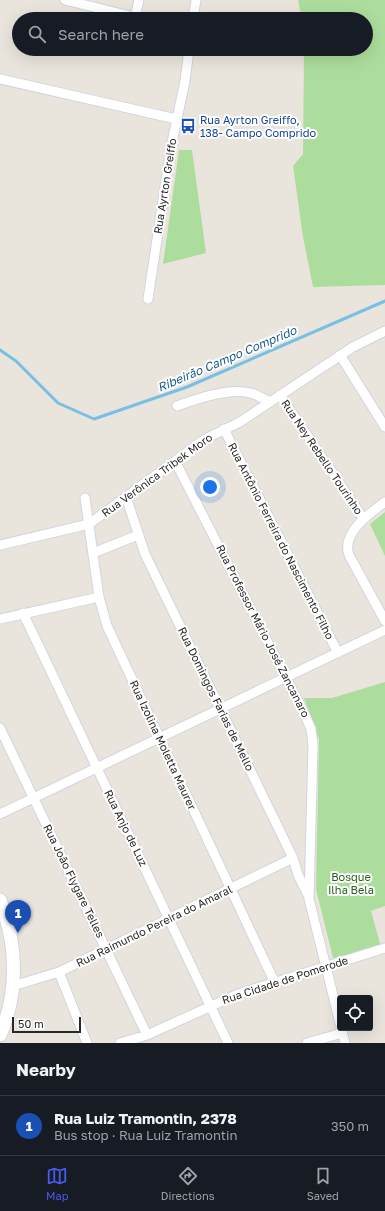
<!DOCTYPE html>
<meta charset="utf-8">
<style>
:root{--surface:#171b24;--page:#242831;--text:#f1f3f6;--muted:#9ea1a6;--line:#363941;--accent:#485aeb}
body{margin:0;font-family:"Golos Text",sans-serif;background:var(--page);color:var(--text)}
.controls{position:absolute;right:12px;bottom:12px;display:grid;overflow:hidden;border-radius:4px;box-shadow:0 4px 16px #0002}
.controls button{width:36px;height:36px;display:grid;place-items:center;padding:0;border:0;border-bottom:1px solid var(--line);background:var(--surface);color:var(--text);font:20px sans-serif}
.scale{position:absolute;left:12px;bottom:10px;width:69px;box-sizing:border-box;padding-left:4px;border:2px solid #292929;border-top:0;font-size:11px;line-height:14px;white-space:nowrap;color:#292929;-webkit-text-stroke:3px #fff;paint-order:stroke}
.you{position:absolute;left:210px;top:487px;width:14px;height:14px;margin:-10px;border:3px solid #fff;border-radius:50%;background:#1a73e8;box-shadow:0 0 0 6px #1a73e833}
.badge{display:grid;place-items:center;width:26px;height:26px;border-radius:50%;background:var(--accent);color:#fff;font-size:13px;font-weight:700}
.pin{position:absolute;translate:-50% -33px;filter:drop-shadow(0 1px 2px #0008)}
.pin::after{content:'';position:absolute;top:21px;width:14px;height:12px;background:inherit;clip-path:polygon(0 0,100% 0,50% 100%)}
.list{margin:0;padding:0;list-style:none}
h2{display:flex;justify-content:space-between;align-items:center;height:52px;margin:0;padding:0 16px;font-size:17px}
h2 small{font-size:13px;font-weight:400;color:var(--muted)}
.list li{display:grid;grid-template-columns:26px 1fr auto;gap:12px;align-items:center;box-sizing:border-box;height:60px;padding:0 16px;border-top:1px solid var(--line)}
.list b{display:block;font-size:15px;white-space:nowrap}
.list p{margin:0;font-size:13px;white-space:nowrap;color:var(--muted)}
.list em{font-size:13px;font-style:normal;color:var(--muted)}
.icon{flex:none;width:22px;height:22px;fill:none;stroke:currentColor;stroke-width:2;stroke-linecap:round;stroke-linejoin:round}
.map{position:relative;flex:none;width:385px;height:1043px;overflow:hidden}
.search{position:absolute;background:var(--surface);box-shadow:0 4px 16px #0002;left:12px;right:12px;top:12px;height:44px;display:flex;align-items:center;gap:10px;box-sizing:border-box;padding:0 14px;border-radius:22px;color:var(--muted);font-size:15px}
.sheet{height:112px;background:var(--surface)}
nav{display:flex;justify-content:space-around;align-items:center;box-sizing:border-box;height:56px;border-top:1px solid var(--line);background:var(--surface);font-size:11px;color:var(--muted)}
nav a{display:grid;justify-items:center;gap:2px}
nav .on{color:var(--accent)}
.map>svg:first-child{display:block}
.green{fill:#addd9c}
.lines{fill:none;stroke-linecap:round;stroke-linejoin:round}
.stream{stroke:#77bfe4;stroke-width:3}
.street-casing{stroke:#d1d3e1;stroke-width:11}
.secondary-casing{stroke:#d1d3e1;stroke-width:15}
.street{stroke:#fff;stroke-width:9}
.secondary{stroke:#fff;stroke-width:13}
.labels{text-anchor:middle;stroke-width:4;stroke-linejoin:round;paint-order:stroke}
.transit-label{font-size:11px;fill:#164399;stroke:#fff;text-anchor:start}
.street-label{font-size:11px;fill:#292929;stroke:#fff}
.park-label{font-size:11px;fill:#28601f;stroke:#fff}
.water-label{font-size:12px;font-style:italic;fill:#185c8e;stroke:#fff}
</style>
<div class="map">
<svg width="385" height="1043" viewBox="0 0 385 1043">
<rect width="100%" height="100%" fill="#eae5dc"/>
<path class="green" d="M298 0H385V285L313 287 303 237 293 166 303 154 304 49H366V19H302Z
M179 150H192L206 253 163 264Z
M385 512V556L370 524Z
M385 682V906L371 911 381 947 333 958 316 889 319 739 304 698H332Z"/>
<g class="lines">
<path class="stream" d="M0 350 16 361 58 403 94 419 187 387 385 301"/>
<defs>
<path id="street" d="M65 0 142 19
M135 17 139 0
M193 19 196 0
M0 79 176 119
M148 299 171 147 185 81 189 49
M340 355 385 427
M280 395 363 518
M177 406C196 399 230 387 250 393 257 394 263 399 270 402
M224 429 338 653
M175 461 304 713 311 729 313 745 309 899 340 1023
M126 497 145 554 293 858 298 875 308 895
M85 498 99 597 107 626 274 981
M385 502C370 513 341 533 349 555L385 621
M0 545 89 524 205 439 240 422 353 347 385 331
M93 553 138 535
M23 613 228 1043
M0 619 99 597
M0 728 147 1035
M0 814 385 630
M59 972 87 1043
M13 986 59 972 293 858
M341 1028 345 1043
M120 1043 147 1035 238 994 385 948
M307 1043 342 1033"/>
<path id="secondary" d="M0 900C17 943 19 992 0 1035"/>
</defs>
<use href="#street" class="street-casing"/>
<use href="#secondary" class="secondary-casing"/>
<use href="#street" class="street"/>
<use href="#secondary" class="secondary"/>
</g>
<defs>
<symbol id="bus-bare" viewBox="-9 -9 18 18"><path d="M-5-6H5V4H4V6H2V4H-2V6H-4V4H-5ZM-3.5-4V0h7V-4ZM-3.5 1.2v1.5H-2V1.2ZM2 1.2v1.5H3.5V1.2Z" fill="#1a4fb4" stroke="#fff" stroke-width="2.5" paint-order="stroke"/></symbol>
</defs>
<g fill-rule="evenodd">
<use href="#bus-bare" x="177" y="115" width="22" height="22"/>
</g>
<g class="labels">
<g class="transit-label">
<text x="200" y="124">Rua Ayrton Greiffo,<tspan x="200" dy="13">138- Campo Comprido</tspan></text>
</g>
<g class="street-label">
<text transform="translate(165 186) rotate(-81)" y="4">Rua Ayrton Greiffo</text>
<text transform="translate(322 457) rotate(56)" y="4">Rua Ney Rebello Tourinho</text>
<text transform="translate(157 475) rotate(-36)" y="4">Rua Verônica Tribek Moro</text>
<text transform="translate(281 541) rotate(63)" y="4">Rua Antônio Ferreira do Nascimento Filho</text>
<text transform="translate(263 631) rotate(63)" y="4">Rua Professor Mário José Zancanaro</text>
<text transform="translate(216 699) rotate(64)" y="4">Rua Domingos Farias de Mello</text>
<text transform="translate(163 745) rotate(65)" y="4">Rua Izolina Moletta Maurer</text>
<text transform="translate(126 828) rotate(64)" y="4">Rua Anjo de Luz</text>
<text transform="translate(74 881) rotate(64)" y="4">Rua João Flygare Telles</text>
<text transform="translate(154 926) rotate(-26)" y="4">Rua Raimundo Pereira do Amaral</text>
<text transform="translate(285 980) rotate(-18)" y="4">Rua Cidade de Pomerode</text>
</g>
<g class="park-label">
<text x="351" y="881">Bosque<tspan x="351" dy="13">Ilha Bela</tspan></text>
</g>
<g class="water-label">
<text transform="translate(227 359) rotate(-23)" y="4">Ribeirão Campo Comprido</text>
</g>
</g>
</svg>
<div class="controls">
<button><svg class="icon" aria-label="locate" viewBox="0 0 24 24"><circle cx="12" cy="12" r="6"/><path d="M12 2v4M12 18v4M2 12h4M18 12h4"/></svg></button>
</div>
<div class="scale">50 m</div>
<div class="you"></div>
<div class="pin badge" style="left:18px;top:933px;background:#1a4fb4">1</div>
<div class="search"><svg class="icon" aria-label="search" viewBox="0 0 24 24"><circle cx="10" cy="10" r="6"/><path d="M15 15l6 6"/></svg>Search here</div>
</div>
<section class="sheet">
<h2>Nearby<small></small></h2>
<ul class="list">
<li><span class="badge" style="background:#1a4fb4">1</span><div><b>Rua Luiz Tramontin, 2378</b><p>Bus stop · Rua Luiz Tramontin</p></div><em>350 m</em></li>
</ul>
</section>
<nav>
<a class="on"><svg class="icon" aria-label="map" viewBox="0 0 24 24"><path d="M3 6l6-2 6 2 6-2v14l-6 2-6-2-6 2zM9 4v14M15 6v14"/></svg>Map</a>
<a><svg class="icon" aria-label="directions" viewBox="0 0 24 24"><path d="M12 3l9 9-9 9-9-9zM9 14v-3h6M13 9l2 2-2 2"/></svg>Directions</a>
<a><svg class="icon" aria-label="saved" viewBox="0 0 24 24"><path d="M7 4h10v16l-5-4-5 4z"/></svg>Saved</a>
</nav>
